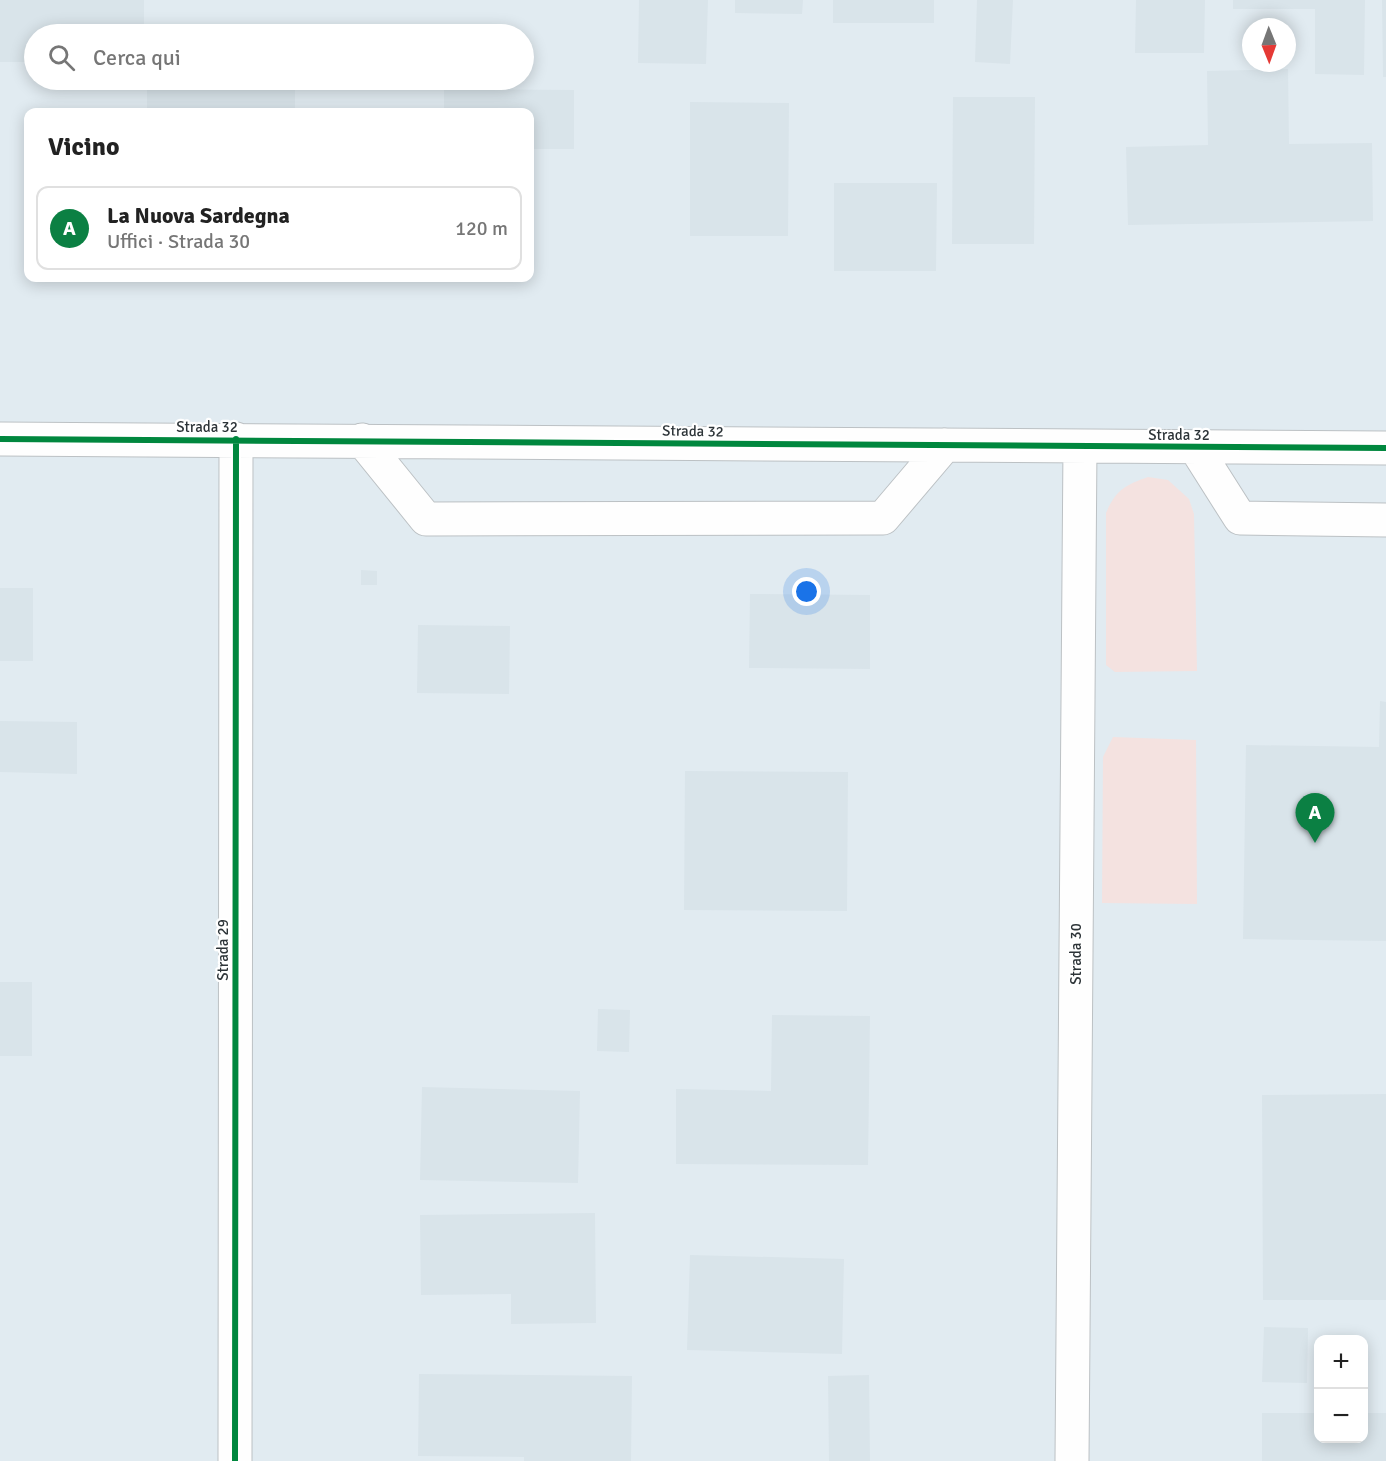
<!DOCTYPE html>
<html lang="it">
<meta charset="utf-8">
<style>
:root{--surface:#fff;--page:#f6f6f6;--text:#222;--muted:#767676;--line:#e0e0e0;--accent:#0b8043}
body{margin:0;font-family:Signika,sans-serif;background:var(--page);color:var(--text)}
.controls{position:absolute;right:18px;bottom:18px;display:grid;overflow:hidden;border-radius:12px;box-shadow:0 3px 15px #0003}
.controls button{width:54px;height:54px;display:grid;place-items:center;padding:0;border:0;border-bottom:2px solid var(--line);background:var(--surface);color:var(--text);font:30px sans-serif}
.compass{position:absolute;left:1242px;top:18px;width:54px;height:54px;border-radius:50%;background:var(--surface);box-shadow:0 3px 15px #0003;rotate:179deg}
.you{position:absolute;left:807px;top:592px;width:21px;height:21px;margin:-15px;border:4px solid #fff;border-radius:50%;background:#1a73e8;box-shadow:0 0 0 9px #1a73e833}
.badge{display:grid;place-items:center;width:39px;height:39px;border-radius:50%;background:var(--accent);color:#fff;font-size:20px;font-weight:700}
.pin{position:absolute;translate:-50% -50px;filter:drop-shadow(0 2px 3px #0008)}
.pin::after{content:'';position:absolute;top:32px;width:21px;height:18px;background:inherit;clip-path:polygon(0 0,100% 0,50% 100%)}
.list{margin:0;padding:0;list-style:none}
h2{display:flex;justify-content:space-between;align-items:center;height:78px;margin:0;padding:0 24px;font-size:26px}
h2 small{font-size:20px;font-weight:400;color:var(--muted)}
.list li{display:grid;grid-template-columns:39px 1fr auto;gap:18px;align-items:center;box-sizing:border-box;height:84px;margin:0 12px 12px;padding:0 12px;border:2px solid var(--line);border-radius:12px}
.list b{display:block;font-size:22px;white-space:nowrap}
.list p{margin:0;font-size:20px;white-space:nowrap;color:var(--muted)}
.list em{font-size:20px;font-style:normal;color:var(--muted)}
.icon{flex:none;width:33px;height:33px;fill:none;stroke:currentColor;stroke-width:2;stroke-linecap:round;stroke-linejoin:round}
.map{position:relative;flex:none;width:1386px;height:1461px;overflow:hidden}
.search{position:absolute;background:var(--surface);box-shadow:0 3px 15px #0003;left:24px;top:24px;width:510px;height:66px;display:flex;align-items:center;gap:15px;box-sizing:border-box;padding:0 21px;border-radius:33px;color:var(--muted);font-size:22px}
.panel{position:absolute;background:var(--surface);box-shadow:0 3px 15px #0003;left:24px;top:108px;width:510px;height:174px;border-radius:12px}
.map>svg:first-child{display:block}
.built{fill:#e1ebf1;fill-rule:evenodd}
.green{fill:#f4e2e0}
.building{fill:#d9e4ea}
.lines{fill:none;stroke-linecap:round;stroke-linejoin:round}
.minor-casing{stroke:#bcc1c4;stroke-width:35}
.minor{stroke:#fefefe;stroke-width:33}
.cycleway-casing{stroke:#fff;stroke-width:10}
.cycleway{stroke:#00873e;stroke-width:6}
.labels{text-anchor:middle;stroke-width:4.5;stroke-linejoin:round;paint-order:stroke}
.street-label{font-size:15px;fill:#2d3438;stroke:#fff}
</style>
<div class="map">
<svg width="1386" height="1461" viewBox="0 0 1386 1461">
<rect width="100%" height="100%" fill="#f6f9fb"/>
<path class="built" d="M0 0H1386V1461H0ZM1251 27H1287V63H1251ZM34 34H524V80H34ZM28 112H530V278H28ZM1318 1340H1364V1438H1318Z"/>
<path class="green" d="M1148 477 1168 480 1189 499 1194 514 1197 671 1115 672 1106 665V513C1116 490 1125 485 1148 477Z
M1113 737 1196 740 1197 904 1102 903 1103 757Z"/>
<path class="building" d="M0 0H144V34H34V62H0Z
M639 0H708L706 64 638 63Z
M735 0H803L802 14 735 13Z
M833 0H934V23H833Z
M977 0H1013L1010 64 975 62Z
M1136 0H1205L1204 53H1135Z
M1233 0H1365L1364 75 1315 74V9H1233Z
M1382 0H1386V77H1383Z
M1288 69 1289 144 1372 143 1373 221 1128 225 1126 147 1208 145 1207 71Z
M147 80H295V112H147Z
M444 89 574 90V149H530V112H444Z
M953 97H1035L1034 244H952Z
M690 102 789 103 788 236H690Z
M834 183H937L936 271H834Z
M361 570 377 571V585H361Z
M0 588H33V661H0Z
M750 594 870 595V669L749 668Z
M418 625 510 626 509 694 417 693Z
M1380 701 1386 702V941L1243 939 1246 745 1379 747Z
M0 721 77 722V774L0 772Z
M685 771 848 772 847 911 684 910Z
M0 982H32V1056H0Z
M598 1009 630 1010 629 1052 597 1051Z
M772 1015 870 1016 868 1165 676 1164V1089L771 1091Z
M422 1087 580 1091 578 1183 420 1180Z
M1386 1094V1300H1263L1262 1095Z
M595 1213 596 1323 511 1324V1294L421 1295 420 1215Z
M690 1255 844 1259 842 1354 687 1350Z
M1264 1327 1308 1328 1307 1383 1262 1382Z
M419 1374 632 1376 631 1461H524V1457L418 1456Z
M869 1375 870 1461H829L828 1376Z
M1262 1413H1318V1438H1364V1413H1386V1461H1262Z"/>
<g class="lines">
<defs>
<path id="minor" d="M0 439 1386 448
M362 440 426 519 883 518 945 445
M1195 447 1240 518 1386 520
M235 1461 236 439
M1072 1461 1080 446"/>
</defs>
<use href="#minor" class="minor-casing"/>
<use href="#minor" class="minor"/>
<defs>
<path id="cycleway" d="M0 439 1386 448
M235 1461 236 439"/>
</defs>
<use href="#cycleway" class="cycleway-casing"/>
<use href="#cycleway" class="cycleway"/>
</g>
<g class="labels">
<g class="street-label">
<text x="207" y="432">Strada 32</text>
<text transform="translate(693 431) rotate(1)" y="5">Strada 32</text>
<text x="1179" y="440">Strada 32</text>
<text transform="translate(223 950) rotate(-90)" y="5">Strada 29</text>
<text transform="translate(1076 954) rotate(-90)" y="5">Strada 30</text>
</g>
</g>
</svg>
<div class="controls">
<button>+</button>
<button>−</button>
</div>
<svg class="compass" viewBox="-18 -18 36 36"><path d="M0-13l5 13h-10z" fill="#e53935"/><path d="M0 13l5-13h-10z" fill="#767676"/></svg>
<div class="you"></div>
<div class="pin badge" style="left:1315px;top:843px">A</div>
<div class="search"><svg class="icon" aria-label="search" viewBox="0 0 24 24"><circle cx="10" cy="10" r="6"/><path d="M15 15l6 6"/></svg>Cerca qui</div>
<section class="panel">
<h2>Vicino<small></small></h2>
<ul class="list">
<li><span class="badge">A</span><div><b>La Nuova Sardegna</b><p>Uffici · Strada 30</p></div><em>120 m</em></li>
</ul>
</section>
</div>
